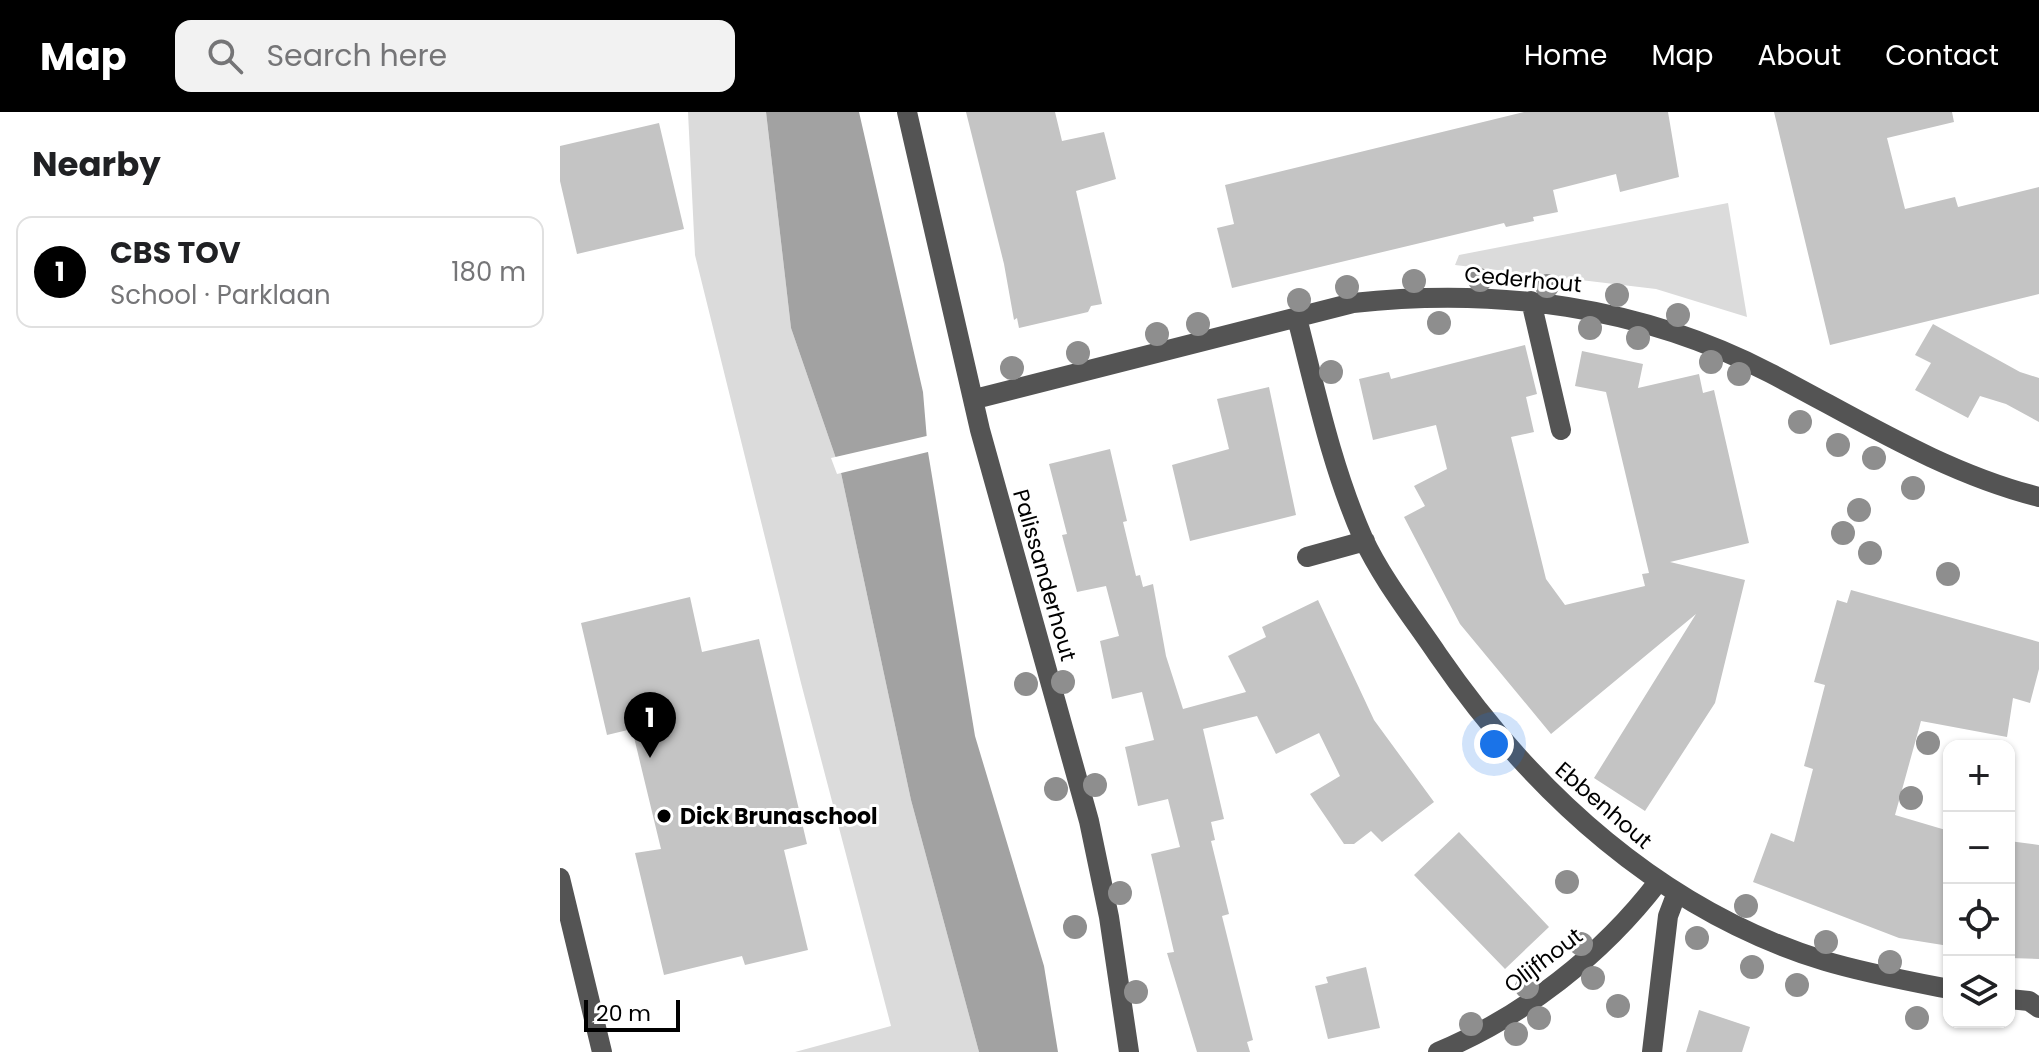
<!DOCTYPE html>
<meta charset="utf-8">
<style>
:root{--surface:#fff;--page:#f2f2f2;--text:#202124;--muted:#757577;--line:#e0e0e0;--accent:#000}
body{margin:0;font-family:Poppins,sans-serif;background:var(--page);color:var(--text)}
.controls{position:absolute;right:24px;bottom:24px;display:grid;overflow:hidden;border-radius:16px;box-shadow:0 2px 6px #0004}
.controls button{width:72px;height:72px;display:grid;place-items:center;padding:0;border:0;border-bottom:2px solid var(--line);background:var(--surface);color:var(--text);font:40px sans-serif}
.scale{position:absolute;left:24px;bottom:20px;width:96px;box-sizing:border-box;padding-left:8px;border:4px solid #000;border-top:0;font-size:22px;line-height:28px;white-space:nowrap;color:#000;-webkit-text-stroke:6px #fff;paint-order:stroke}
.you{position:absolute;left:934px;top:632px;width:28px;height:28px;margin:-20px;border:6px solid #fff;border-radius:50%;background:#1a73e8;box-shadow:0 0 0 12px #1a73e833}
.badge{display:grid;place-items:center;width:52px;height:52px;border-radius:50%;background:var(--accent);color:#fff;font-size:26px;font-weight:700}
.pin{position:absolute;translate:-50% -66px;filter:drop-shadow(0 2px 4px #0008)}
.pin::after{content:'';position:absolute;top:42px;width:28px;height:24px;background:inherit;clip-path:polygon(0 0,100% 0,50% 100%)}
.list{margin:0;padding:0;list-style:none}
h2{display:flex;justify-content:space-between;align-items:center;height:104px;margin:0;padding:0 32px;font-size:34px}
h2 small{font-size:26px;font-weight:400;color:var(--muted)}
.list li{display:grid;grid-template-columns:52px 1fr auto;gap:24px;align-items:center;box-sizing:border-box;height:112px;margin:0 16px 16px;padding:0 16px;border:2px solid var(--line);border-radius:16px}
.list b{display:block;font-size:30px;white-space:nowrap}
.list p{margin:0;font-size:26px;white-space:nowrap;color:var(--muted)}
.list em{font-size:26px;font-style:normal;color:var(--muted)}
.icon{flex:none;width:44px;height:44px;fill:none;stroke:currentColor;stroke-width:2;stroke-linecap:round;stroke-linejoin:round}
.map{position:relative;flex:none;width:1479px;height:940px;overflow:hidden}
header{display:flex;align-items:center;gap:48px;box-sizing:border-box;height:112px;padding:0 40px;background:var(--accent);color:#fff}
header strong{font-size:38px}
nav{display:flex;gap:44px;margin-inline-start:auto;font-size:28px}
.search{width:560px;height:72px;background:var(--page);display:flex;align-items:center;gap:20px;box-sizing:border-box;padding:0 28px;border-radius:16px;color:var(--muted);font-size:30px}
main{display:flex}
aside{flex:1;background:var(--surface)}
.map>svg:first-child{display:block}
.green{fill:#dbdbdb}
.water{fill:#a2a2a2}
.pier{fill:#fff}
.building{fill:#c4c4c4}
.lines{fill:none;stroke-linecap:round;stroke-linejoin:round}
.minor{stroke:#545454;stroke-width:20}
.tree{fill:#8e8e8e}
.poi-dot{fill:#000;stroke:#fff;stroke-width:3}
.labels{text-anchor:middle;stroke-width:6;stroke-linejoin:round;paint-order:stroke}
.street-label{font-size:22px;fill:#000;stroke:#fff}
.poi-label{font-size:22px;font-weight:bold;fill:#000;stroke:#fff;text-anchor:start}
</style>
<header>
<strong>Map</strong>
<div class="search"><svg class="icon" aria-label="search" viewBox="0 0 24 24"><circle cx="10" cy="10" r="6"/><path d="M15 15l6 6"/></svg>Search here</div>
<nav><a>Home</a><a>Map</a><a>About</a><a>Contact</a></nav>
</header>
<main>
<aside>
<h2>Nearby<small></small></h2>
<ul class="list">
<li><span class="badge">1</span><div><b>CBS TOV</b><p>School · Parklaan</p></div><em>180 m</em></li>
</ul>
</aside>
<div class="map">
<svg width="1479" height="940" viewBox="0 0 1479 940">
<rect width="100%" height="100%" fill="#fff"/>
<path class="green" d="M128 0H206L231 216 281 361 351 688 419 940H235L331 914 241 571 135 143Z
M1168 91 1187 205 1096 177 895 153 899 143Z"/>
<path class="water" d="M206 0H299L363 280 368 340 415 624 484 854 498 940H419L351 688 281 361 231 216Z"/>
<path class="pier" d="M371 323 372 339 277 362 271 346Z"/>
<path class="building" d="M406 0H495L502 29 544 20 556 67 516 79 542 192 531 194 528 200 459 216 457 206 454 208 444 152Z
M964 0H1108L1119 65 1060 80 1056 62 993 78 998 100 973 105 974 109 946 115 944 111 672 176 657 116 674 112 665 73Z
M1214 0H1392L1394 10 1327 26 1345 97 1395 85 1398 95 1479 75V182L1270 233Z
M99 11 124 117 17 142 0 69V34Z
M1373 212 1460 260 1479 266V310L1446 292 1420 284 1408 306 1355 278 1371 251 1355 243Z
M965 233 977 282 966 285 974 320 951 325 986 467 1005 493 1085 474 1082 462 1089 461 1046 280 1015 274 1022 239 1083 252 1078 276 1139 262 1143 281 1154 278 1189 431 1110 450 1185 468 1155 591 1085 699 1034 666 1136 502 991 622 900 512 844 405 865 394 854 374 887 357 876 313 813 328 807 302 799 267 829 260 831 267Z
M709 275 736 403 630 429 612 353 669 337 657 287Z
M550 337 567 409 563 410 576 464 580 463 583 475 593 472 606 544 623 597 686 580 668 544 706 525 702 515 758 488 814 608 874 690 822 730 811 719 794 732H784L750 682 780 664 759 621 716 642 697 604 643 617 664 707 651 710 655 728 651 729 669 802 662 804 693 928 687 930 690 940H637L607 841 614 840 591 742 620 735 608 687 578 694 565 635 594 628 582 580 552 587 540 529 559 524 546 474 517 480 502 423 507 422 489 352Z
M1291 478 1479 530V557L1470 591 1453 586 1447 625 1361 609 1335 703 1389 719V834L1339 826 1193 770 1211 721 1234 730 1253 657 1244 654 1265 573 1254 570 1277 488 1287 491Z
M130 485 142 540 199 527 247 732 224 738 248 838 185 853 182 844 104 863 75 741 101 737 72 617 47 623 21 511Z
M899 720 989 815 945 857 854 763Z
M1449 729 1479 733V847L1449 846Z
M806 855 820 916 768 927 755 874 768 871 766 865Z
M1139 898 1190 915 1182 940H1126Z"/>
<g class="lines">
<path class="minor" d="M347 0 420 318 529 709 549 805 569 940
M971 189 1001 318
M737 206C756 280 772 356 803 426 822 467 853 506 878 543 973 681 1102 799 1265 849 1305 861 1348 869 1389 877
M415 287 793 191C937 175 1081 194 1210 261 1297 306 1383 361 1479 385
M747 445 805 429
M0 766 42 940
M1449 887 1469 889 1479 896
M878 940C964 904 1042 843 1098 770
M1092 940 1108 804 1116 783"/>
</g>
<g class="tree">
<circle cx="920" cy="168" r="12"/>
<circle cx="854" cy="169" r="12"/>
<circle cx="987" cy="174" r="12"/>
<circle cx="787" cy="175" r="12"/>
<circle cx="1057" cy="183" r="12"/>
<circle cx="739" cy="188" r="12"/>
<circle cx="1118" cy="203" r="12"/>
<circle cx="879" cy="211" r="12"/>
<circle cx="638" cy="212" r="12"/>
<circle cx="1030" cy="216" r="12"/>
<circle cx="597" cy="222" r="12"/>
<circle cx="1078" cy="226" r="12"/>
<circle cx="518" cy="241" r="12"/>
<circle cx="1151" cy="250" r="12"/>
<circle cx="452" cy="256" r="12"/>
<circle cx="771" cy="260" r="12"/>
<circle cx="1179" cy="262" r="12"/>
<circle cx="1240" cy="310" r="12"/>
<circle cx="1278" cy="333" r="12"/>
<circle cx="1314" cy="346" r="12"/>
<circle cx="1353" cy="376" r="12"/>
<circle cx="1299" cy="398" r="12"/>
<circle cx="1283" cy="421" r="12"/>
<circle cx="1310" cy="441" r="12"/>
<circle cx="1388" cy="462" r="12"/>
<circle cx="503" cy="570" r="12"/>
<circle cx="466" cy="572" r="12"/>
<circle cx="1368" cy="631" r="12"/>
<circle cx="535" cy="673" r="12"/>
<circle cx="496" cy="677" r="12"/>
<circle cx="1351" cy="686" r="12"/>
<circle cx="1007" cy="770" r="12"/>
<circle cx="560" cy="781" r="12"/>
<circle cx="1186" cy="794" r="12"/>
<circle cx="515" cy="815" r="12"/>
<circle cx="1137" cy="826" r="12"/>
<circle cx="1266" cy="830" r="12"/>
<circle cx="1021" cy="832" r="12"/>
<circle cx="1330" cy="850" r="12"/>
<circle cx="1192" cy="855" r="12"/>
<circle cx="1033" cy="866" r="12"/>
<circle cx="1237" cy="873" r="12"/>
<circle cx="967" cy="875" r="12"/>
<circle cx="576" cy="880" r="12"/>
<circle cx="1058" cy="894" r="12"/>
<circle cx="979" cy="906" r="12"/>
<circle cx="1357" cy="906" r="12"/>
<circle cx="911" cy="912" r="12"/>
<circle cx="956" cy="922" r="12"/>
</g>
<circle class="poi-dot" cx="104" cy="704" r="8"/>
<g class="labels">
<g class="street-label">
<text transform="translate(963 167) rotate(5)" y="8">Cederhout</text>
<text transform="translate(485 463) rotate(74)" y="8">Palissanderhout</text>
<text transform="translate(1044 693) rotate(41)" y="8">Ebbenhout</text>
<text transform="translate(983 848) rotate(-37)" y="8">Olijfhout</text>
</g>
<g class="poi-label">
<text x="120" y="712">Dick Brunaschool</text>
</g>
</g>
</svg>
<div class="controls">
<button>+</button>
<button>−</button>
<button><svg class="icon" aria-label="locate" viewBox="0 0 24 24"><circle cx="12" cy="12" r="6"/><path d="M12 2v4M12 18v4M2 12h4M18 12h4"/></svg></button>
<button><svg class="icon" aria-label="layers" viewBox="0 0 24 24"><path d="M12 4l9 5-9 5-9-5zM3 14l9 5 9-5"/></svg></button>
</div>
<div class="scale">20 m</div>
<div class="you"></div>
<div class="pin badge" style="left:90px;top:646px">1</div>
</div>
</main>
